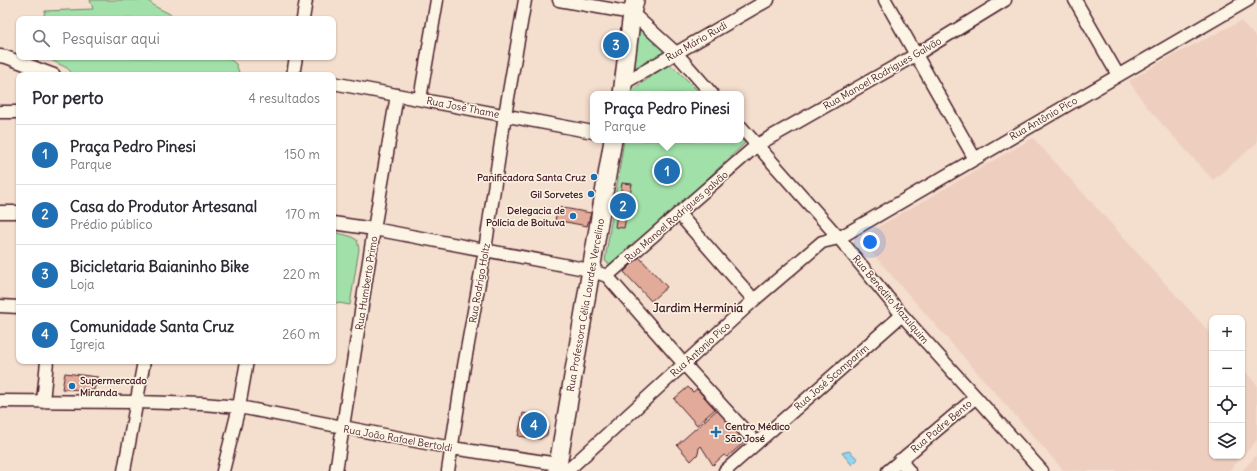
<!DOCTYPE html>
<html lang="pt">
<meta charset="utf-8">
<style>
:root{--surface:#fff;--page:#f2f2f3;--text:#2b2b33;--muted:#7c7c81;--line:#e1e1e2;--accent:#1f6fb2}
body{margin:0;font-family:Delius,sans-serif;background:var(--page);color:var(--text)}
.controls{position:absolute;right:12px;bottom:12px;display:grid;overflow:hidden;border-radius:8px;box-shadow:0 1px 3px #0004}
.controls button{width:36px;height:36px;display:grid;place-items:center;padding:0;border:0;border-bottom:1px solid var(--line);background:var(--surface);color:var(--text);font:20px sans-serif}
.you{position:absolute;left:870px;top:242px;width:14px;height:14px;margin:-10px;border:3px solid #fff;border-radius:50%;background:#1a73e8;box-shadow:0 0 0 6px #1a73e833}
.badge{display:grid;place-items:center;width:26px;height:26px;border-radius:50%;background:var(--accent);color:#fff;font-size:13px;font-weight:700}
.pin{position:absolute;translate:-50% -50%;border:2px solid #fff;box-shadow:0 1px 4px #0006}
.popup{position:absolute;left:590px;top:91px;width:154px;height:52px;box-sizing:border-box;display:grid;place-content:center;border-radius:8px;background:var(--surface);filter:drop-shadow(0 1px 3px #0005);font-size:13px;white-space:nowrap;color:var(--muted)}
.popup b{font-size:15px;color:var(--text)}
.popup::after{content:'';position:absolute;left:50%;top:100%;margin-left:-8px;border:8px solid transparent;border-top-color:var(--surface)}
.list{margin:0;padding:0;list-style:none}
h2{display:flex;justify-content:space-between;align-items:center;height:52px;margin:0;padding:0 16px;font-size:17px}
h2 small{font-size:13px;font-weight:400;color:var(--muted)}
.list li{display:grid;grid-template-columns:26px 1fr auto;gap:12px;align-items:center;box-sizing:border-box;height:60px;padding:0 16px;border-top:1px solid var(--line)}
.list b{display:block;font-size:15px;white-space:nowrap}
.list p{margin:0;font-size:13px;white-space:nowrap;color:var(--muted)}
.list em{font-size:13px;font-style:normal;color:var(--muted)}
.icon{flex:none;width:22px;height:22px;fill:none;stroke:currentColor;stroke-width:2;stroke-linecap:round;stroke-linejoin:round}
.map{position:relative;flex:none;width:1257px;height:471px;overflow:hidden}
.search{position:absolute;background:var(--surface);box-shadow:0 1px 3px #0004;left:16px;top:16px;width:320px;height:44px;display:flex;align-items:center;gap:10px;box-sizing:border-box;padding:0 14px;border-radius:8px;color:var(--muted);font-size:15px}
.panel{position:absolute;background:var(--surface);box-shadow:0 1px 3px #0004;left:16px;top:72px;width:320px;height:292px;border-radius:8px}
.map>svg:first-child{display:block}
.built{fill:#eecebe}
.green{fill:#a1e0a8;stroke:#76806a}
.water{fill:#8fd6f1;stroke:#738da2}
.building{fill:#e1aa99;stroke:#4a1f2b}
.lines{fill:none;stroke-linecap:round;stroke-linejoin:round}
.minor-casing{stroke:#4a1f2b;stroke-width:15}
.secondary-casing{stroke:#4a1f2b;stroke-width:20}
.minor{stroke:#fcf5e5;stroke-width:12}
.secondary{stroke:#fcf5e5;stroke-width:17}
.poi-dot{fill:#1f6fb2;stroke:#fcf5e5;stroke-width:1.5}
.labels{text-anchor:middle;stroke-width:3;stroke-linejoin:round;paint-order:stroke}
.street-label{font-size:10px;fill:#4a1f2b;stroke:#fcf5e5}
.poi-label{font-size:10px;font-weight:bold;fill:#4a1f2b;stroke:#fcf5e5;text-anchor:end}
.quarter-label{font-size:12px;font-weight:bold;fill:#4a1f2b;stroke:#fcf5e5}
</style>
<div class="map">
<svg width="1257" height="471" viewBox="0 0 1257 471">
<rect width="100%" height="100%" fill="#f4dece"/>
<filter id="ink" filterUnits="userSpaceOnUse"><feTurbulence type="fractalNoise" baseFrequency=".025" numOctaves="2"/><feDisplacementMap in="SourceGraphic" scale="8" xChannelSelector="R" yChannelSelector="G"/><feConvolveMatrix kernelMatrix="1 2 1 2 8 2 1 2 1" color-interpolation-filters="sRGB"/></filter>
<g filter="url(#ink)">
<path class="built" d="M1241 21 1257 39V143L1213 180 1147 107 1129 81 1166 59Z
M1033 138 1212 335V456H1242V368L1257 385V440L1229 471H1064L859 238Z
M1257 455V471H1242Z"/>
<path class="green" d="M90 0H147L156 7 180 19H43L45 11 93 9Z
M641 29 646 30 665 52 634 68 639 31Z
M45 57H227L236 64 240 75H74L67 68Z
M669 64 676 69 701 94H631L632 90Z
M741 138 745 143 686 199 611 265 605 261 624 140H741Z
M333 232 350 236 357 240 359 249 350 305 333 302Z"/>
<path class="water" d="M849 451 858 459 852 465 842 453Z"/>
<path class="building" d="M622 183 632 184 624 228 615 227Z
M558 207 591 213 587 226 555 220Z
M639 257 667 287 651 301 624 272Z
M65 373 98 377 94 390 62 389Z
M688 387 693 392 697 389 715 409 697 425 674 399Z
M719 408 747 440 727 457 724 455 713 465 701 446 699 448 698 454 691 461 677 445Z
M523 413 532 415 531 418 545 421 548 427 547 435 540 439 518 436Z"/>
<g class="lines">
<defs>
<path id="minor" d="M559 0 632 13 676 53 712 94
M885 0 975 159
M1075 0 1118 75
M303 19 306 0
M0 56 6 57 54 75
M293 75 296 57
M333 83 593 132
M624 83 768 0
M420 99 437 0
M0 112H19
M741 127 839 238 902 315 1042 471
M0 212H19
M679 214 754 300
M333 223 374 229 590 270 607 276 757 145 917 54 1005 0
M607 276 684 364 756 443
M0 306 19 307
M0 401 137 402 202 404 239 407 452 448 558 464 562 471
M43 402 47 361
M900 460 909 471
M124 471 144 361
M223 471 239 407 247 361
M336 471 374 229 397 95
M448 471 464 366 485 250 505 115 525 0
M567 471 754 300 822 242 839 238 1248 0
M725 471 902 315
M888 471 976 397"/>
<path id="secondary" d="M622 94 632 13 635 0
M557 471 613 140"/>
</defs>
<use href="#minor" class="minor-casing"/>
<use href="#secondary" class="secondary-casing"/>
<use href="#minor" class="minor"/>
<use href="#secondary" class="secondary"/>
</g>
</g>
<g class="poi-dot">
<circle cx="594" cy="177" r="4"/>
<circle cx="591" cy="194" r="4"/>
<circle cx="573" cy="216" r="4"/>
<circle cx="72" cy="386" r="4"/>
<path d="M714 426h4v4h4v4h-4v4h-4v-4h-4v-4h4z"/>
</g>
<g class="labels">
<g class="street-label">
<text transform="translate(696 41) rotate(-30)" y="4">Rua Mário Rudi</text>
<text transform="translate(882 73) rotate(-30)" y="4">Rua Manoel Rodrigues Galvão</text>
<text transform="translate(463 107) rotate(11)" y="4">Rua José Thame</text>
<text transform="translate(1043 118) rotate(-30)" y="4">Rua Antônio Pico</text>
<text transform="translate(676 216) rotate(-41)" y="4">Rua Manoel Rodrigues galvão</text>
<text transform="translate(366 283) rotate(-81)" y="4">Rua Humberto Primo</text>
<text transform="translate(479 283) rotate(-80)" y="4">Rua Rodrigo Holtz</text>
<text transform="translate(891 299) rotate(50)" y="4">Rua Benedito Mazulquim</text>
<text transform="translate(585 305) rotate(-80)" y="4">Rua Professora Célia Lourdes Vercelino</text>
<text transform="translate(700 349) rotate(-42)" y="4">Rua Antonio Pico</text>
<text transform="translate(831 377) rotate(-41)" y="4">Rua José Scomparim</text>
<text transform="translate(941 426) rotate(-40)" y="4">Rua Padre Bento</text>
<text transform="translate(398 438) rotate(10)" y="4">Rua João Rafael Bertoldi</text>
</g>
<g class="poi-label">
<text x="586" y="181">Panificadora Santa Cruz</text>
<text x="583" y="198">Gil Sorvetes</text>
<text x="565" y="214">Delegacia de<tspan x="565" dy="12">Polícia de Boituva</tspan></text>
<text x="80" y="384" text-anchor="start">Supermercado<tspan x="80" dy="12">Miranda</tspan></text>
<text x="725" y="430" text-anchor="start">Centro Médico<tspan x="725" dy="12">São José</tspan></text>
</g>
<g class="quarter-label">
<text x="698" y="312">Jardim Hermínia</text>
</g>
</g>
</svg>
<div class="controls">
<button>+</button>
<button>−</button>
<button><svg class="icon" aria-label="locate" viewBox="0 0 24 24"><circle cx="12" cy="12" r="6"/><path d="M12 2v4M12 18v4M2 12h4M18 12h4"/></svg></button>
<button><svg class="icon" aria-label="layers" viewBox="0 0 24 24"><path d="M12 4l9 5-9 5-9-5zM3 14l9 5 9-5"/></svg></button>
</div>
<div class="you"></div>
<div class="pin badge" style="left:667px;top:171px">1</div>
<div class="popup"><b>Praça Pedro Pinesi</b>Parque</div>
<div class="pin badge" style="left:623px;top:206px">2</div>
<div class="pin badge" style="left:616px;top:45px">3</div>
<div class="pin badge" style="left:534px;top:425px">4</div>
<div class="search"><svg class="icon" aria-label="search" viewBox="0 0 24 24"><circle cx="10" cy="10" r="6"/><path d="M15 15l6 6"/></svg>Pesquisar aqui</div>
<section class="panel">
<h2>Por perto<small>4 resultados</small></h2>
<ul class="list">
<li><span class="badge">1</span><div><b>Praça Pedro Pinesi</b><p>Parque</p></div><em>150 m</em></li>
<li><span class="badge">2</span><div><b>Casa do Produtor Artesanal</b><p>Prédio público</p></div><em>170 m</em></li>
<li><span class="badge">3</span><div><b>Bicicletaria Baianinho Bike</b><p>Loja</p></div><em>220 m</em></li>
<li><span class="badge">4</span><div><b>Comunidade Santa Cruz</b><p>Igreja</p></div><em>260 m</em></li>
</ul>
</section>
</div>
